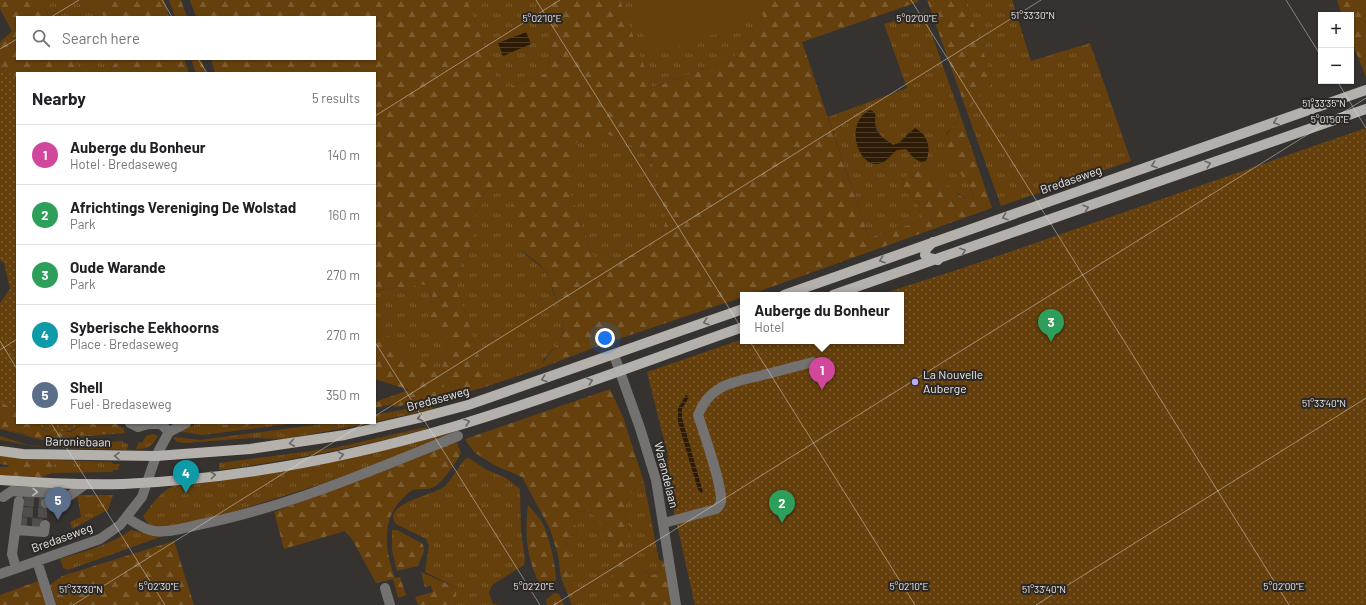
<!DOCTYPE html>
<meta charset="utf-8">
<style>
:root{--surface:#fff;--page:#f2f2f2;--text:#202124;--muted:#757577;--line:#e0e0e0;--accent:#645f83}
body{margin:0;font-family:Barlow,sans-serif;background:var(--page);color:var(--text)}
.controls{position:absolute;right:12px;top:12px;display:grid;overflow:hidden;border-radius:0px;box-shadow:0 1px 3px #0004}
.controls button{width:36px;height:36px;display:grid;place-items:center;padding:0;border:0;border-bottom:1px solid var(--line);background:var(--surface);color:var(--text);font:20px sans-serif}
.you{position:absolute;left:605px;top:338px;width:14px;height:14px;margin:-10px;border:3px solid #fff;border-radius:50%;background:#1a73e8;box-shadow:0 0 0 6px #1a73e833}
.badge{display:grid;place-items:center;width:26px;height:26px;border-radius:50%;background:var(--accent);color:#fff;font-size:13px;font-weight:700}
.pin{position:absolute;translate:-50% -33px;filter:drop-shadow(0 1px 2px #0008)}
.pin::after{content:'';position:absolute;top:21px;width:14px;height:12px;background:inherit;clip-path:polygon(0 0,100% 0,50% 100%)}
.popup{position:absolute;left:740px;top:292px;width:164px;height:52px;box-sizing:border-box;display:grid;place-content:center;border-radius:0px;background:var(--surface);filter:drop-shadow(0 1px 3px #0005);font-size:13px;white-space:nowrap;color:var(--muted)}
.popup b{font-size:15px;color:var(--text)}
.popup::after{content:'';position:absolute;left:50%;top:100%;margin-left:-8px;border:8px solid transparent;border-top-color:var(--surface)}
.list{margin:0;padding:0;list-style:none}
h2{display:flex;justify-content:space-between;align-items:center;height:52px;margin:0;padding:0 16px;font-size:17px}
h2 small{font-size:13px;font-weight:400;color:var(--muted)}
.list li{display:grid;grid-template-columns:26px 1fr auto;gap:12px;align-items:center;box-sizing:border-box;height:60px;padding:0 16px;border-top:1px solid var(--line)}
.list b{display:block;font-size:15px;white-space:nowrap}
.list p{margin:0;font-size:13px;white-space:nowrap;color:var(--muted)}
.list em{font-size:13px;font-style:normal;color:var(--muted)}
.icon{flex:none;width:22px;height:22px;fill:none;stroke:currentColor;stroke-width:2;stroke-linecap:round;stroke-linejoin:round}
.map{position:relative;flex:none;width:1366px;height:605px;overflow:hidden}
.search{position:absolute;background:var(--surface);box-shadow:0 1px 3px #0004;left:16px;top:16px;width:360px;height:44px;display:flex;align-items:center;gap:10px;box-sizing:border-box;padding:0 14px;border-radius:0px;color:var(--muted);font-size:15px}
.panel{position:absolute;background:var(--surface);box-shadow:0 1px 3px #0004;left:16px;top:72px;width:360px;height:352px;border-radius:0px}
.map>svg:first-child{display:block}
.grass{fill:url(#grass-tufts);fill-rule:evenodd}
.forest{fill:url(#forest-firs);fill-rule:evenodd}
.park{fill:url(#park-dots)}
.pitch{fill:#65400d}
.water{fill:url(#water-rules)}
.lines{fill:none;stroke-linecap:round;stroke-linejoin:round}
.minor-tunnel{stroke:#504d4a;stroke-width:10;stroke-dasharray:10 5;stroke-linecap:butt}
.minor{stroke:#747270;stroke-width:10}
.major{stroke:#b4b1ad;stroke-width:10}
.oneway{stroke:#696662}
.oneway2{stroke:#c1bfbd}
.ticks{fill:none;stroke:#eae8e6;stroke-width:1;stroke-opacity:0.45}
.poi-dot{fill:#b8abf7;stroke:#2b2825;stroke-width:1.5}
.labels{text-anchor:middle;stroke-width:4;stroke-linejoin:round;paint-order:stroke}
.street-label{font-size:12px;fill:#eae8e6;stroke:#2b2825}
.poi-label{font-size:12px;fill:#eae8e6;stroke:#2b2825;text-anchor:start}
.ticks-label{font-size:10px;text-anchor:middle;fill:#eae8e6;stroke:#2b2825;stroke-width:4;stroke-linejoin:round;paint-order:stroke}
</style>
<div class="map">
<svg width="1366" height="605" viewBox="0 0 1366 605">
<defs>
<pattern id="grass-tufts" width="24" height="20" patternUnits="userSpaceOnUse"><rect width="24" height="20" fill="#65400d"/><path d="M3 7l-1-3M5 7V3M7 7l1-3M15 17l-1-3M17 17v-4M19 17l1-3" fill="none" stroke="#7b5c30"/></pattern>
<pattern id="forest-firs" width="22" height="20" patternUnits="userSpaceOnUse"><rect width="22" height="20" fill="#65400d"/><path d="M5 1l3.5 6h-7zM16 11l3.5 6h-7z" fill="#7b5c30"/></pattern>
<pattern id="park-dots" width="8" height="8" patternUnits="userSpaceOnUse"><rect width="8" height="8" fill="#65400d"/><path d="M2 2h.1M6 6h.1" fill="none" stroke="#7b5c30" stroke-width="1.8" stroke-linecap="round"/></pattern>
<pattern id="water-rules" width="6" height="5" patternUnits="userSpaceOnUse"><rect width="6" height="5" fill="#2d1b05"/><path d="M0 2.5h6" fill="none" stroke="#4c3c29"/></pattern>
</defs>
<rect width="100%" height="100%" fill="#35322f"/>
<path class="grass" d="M41 0H95L104 17H49Z
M467 0H547L552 37 547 73 501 90Z
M620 0H757L763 17 733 59 651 88Z
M965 0H1012L1031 61 1090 43 1131 161 1001 206 967 112 983 90 994 82Z
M924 12 961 117 946 134 974 196 972 199H967L922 171C912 172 904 174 902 184 909 200 925 200 918 222L869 238 828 117 907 88 884 24ZM870 110C879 128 873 133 894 145L899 143 909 132 921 162 914 158 906 149 897 150C891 154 888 161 881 163 860 171 842 124 870 110Z
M74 59H119L107 73H81Z
M605 134 615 137 651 155 666 218 662 236 649 249 619 260 600 264 592 254 571 195V177L574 165 570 148 579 141Z
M503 189 509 192 514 204 515 228 525 254 544 269 550 281 553 292 563 317 562 339 544 359 541 368 488 386 455 279 461 274 460 259C463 257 467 255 469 251 478 236 470 195 491 190 495 189 499 189 503 189Z
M419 284 429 286 433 291C432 299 428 309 429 317 432 338 465 328 440 360L454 396 448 397 442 381 416 361 407 358 393 340 375 327V292C389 286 405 290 419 284Z
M432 404 433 409 375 422V415Z
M0 423C19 446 96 435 123 429V426L125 433 42 440 0 429Z
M200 423H241L189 430 187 433 266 423H297L202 435 176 431Z
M329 423H372L284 439 250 438 186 443 177 442 173 437 200 440Z
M426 427 427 429C359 447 289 461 219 470V463L334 448Z
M455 432 406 454 312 487 207 520 159 528C151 526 147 524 143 516 153 504 159 492 174 486 270 477 363 458 455 432Z
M153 434 158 436C152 446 149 449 136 449L139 442 142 443 146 436Z
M0 436 28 445 43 447 123 441 124 443 128 444 127 450 38 447 0 440Z
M469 458 485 469 506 478 520 489 521 530 525 560 524 565 492 585 489 593 493 604 500 605H455L457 588 425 572 429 545 426 539 396 524C380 503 436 495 445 486 452 479 458 467 465 459Z
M53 460 112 462 113 464H120L118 470H113V472L52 473Z
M644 482 661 571 653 575 627 563 614 584 624 602V605H572L561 578 567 579 572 561C567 552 564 547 568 537L577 534 573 514C593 502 604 529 611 543L630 530C622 504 622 499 644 482Z
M77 495H113L108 510 72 529 70 522 81 517Z
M131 530 163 536 68 570 63 568 60 559C85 551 110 545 131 530Z"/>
<path class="forest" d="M0 0H41L49 17H17V59H74L81 73H17V79L0 65V42L12 31 0 9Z
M95 0H164L169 17H104Z
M169 0H181L187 17H175Z
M190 0H467L501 90 547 73 552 37 547 0H620L652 88 733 59 763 17 757 0H918V2L802 42 869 238 918 222C925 200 909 200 902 184 903 178 906 175 912 173 939 162 953 201 972 199L974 196 972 190 944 150C941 137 953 127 961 117L992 208 749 295H743V297L601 345 541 368C546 353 562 346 563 329 564 320 550 277 544 269 534 257 527 259 519 243 512 227 515 208 509 192 504 189 501 189 494 190 469 191 479 235 469 251 467 255 463 257 460 259L461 274 455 279 488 386 454 396 440 360C465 328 432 338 429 317 428 309 432 299 433 291L429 286 419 284 410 288 382 289 375 292V73H215L211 59H375V17H196ZM605 134 615 137 651 155 666 218 662 236 649 249 619 260 600 264 592 254 571 195V177L574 165 570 148 579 141Z
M927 0H965L994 82 983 90 967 112Z
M1337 0H1366V77L1351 40V15H1342Z
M119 59H184L189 73H107Z
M191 59H201L206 73H196Z
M375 327 393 340 407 358 427 364 434 370 442 381 448 397 394 407 393 404 375 408V402L409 390 375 379Z
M610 389 623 417 644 482C613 505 629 510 630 540L625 546 614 548C606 535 594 500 573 514L577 534 568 537C562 551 574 557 573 570L567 579 561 578 558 555 550 529 522 477 496 466 475 453 465 439Z
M0 401 17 412V423H33L46 431 70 432 85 423H115L124 429 102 434 40 438 4 429 0 423Z
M241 423H266L187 433 189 430Z
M456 441 461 453C455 464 446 477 437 485 430 491 421 488 413 490 408 492 405 497 401 500 381 521 385 552 395 578L400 577 406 595 398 598 393 579 376 583 352 539 345 531 284 549 274 512Z
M0 456 53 460 52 473 41 477 0 475V467H8L9 465 0 464Z
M528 505C534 512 542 520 545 528 551 545 556 566 556 584L550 590H544C527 567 524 533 528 505Z
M392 530H397L423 544 424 551 418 566 397 571 392 550Z
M174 541 194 605H57L50 585 62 576Z
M659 560 665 562 671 605H624V602C618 592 606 577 616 565 619 562 623 561 627 563 636 565 644 572 653 575L661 571Z
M421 572 457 588 455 605H418L415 597 433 592 431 586 425 587Z
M38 581 48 605H0V595Z
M554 593 559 594 564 605H547L546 600Z"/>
<path class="park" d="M0 65 17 79V412L0 401V303L10 289 4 263 0 260Z
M1366 128V605H695L665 472 668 456 647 372 743 339V341H901V295H878L966 267Z
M33 423H85C65 435 53 436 33 423Z"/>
<path class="pitch" d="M631 0H757L763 17 651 56Z"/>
<path class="water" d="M526 32 531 44 503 56 498 43Z
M870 110 874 112C877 117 874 122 875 127 877 136 887 141 893 145L899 143 915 128C927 134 932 148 926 161L921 162 914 158 906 149 897 150C891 154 888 161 881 163 860 171 842 124 870 110Z
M686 395 689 397 682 409V418L703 492 702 494 698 490 678 422V408Z"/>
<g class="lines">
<path class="minor-tunnel" d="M24 501 46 503
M23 512 47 513
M17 522 46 524"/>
<path class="minor" d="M614 355 640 428 656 480 676 605
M130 423 138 427 149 424H161L169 432
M3 497 12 491 51 493 69 496
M46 503 69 496 86 484
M127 518C136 523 145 530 154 531 170 533 187 527 202 524 291 506 375 469 458 436
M664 523 716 509C719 507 720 505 721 501 722 484 704 434 698 415 710 384 734 382 763 375 780 371 797 366 813 362
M16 530 44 532 45 525
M37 561 51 605
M16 568 12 554 19 501
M0 574 100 539 120 525 142 497 156 456 169 432 186 423
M385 588 390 605"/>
<path class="major" d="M933 242 926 249 925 255 929 258 938 260
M784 295 1366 90
M833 295 1366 109
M0 451 23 454 156 456 250 449 345 435 419 418 468 405 743 309
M0 480C41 483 82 485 123 484 235 479 348 458 456 426 553 397 648 360 743 327"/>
</g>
<defs><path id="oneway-chevron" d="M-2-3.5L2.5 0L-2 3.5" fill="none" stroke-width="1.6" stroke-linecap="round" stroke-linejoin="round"/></defs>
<g class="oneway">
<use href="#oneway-chevron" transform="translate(1276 122) rotate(161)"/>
<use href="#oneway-chevron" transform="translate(1208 164) rotate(-19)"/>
<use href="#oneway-chevron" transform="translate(1154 165) rotate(161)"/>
<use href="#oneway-chevron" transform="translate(1086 208) rotate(-19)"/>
<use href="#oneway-chevron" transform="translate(1005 217) rotate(161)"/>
<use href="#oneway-chevron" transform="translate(963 251) rotate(-19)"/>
<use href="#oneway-chevron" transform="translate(882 260) rotate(161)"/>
<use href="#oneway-chevron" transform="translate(706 322) rotate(161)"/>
<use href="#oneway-chevron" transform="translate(544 379) rotate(161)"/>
<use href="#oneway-chevron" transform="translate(590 381) rotate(-19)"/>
<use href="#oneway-chevron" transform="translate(420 418) rotate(166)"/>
<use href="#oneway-chevron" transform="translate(467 422) rotate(-17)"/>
<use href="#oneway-chevron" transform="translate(292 443) rotate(172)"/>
<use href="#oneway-chevron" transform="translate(341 455) rotate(-11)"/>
<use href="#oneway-chevron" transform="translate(117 456) rotate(-179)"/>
<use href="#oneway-chevron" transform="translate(213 475) rotate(-6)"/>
</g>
<use class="oneway2" href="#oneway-chevron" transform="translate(35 492) rotate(2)"/>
<path class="ticks" d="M162 0 172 17M536 0 915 605M911 0 1289 605M1286 0 1321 56M51 17 79 0M0 49 17 39M198 59 207 73M1337 81 1366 128M375 116 560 0M0 341 17 369M375 342 540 605M0 350 17 339M375 416 1041 0M51 423 165 605M73 605 364 423M554 605 1366 98M1036 605 1366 398"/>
<circle class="poi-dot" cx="915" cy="382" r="4"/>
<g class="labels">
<g class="street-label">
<text transform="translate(1071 180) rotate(-19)" y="4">Bredaseweg</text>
<text transform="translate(438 399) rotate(-15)" y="4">Bredaseweg</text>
<text transform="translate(78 442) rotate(1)" y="4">Baroniebaan</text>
<text transform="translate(666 475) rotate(76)" y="4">Warandelaan</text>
<text transform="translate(62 538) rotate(-20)" y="4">Bredaseweg</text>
</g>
<g class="poi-label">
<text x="923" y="379">La Nouvelle<tspan x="923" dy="14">Auberge</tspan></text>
</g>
</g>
<g class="ticks-label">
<text x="1033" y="19">51°33'30"N</text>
<text x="542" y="22">5°02'10"E</text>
<text x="917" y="22">5°02'00"E</text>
<text x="1324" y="107">51°33'35"N</text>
<text x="1330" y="123">5°01'50"E</text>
<text x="1324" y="407">51°33'40"N</text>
<text x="159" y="590">5°02'30"E</text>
<text x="534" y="590">5°02'20"E</text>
<text x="909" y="590">5°02'10"E</text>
<text x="1284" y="590">5°02'00"E</text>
<text x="81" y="593">51°33'30"N</text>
<text x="1044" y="593">51°33'40"N</text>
</g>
</svg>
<div class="controls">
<button>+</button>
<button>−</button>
</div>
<div class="you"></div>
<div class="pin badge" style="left:822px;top:390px;background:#d1479c">1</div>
<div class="popup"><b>Auberge du Bonheur</b>Hotel</div>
<div class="pin badge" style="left:782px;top:523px;background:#2e9e5b">2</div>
<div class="pin badge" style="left:1051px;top:342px;background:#2e9e5b">3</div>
<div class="pin badge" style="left:186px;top:493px;background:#0f9aa8">4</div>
<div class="pin badge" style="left:58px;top:520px;background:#5c6f8a">5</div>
<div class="search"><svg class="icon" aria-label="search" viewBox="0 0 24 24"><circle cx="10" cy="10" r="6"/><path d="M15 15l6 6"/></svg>Search here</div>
<section class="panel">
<h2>Nearby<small>5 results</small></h2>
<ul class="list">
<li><span class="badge" style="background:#d1479c">1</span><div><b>Auberge du Bonheur</b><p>Hotel · Bredaseweg</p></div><em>140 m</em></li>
<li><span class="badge" style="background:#2e9e5b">2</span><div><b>Africhtings Vereniging De Wolstad</b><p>Park</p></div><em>160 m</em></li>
<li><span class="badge" style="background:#2e9e5b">3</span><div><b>Oude Warande</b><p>Park</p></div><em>270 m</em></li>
<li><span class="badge" style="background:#0f9aa8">4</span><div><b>Syberische Eekhoorns</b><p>Place · Bredaseweg</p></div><em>270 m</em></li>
<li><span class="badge" style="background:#5c6f8a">5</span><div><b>Shell</b><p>Fuel · Bredaseweg</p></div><em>350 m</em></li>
</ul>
</section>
</div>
